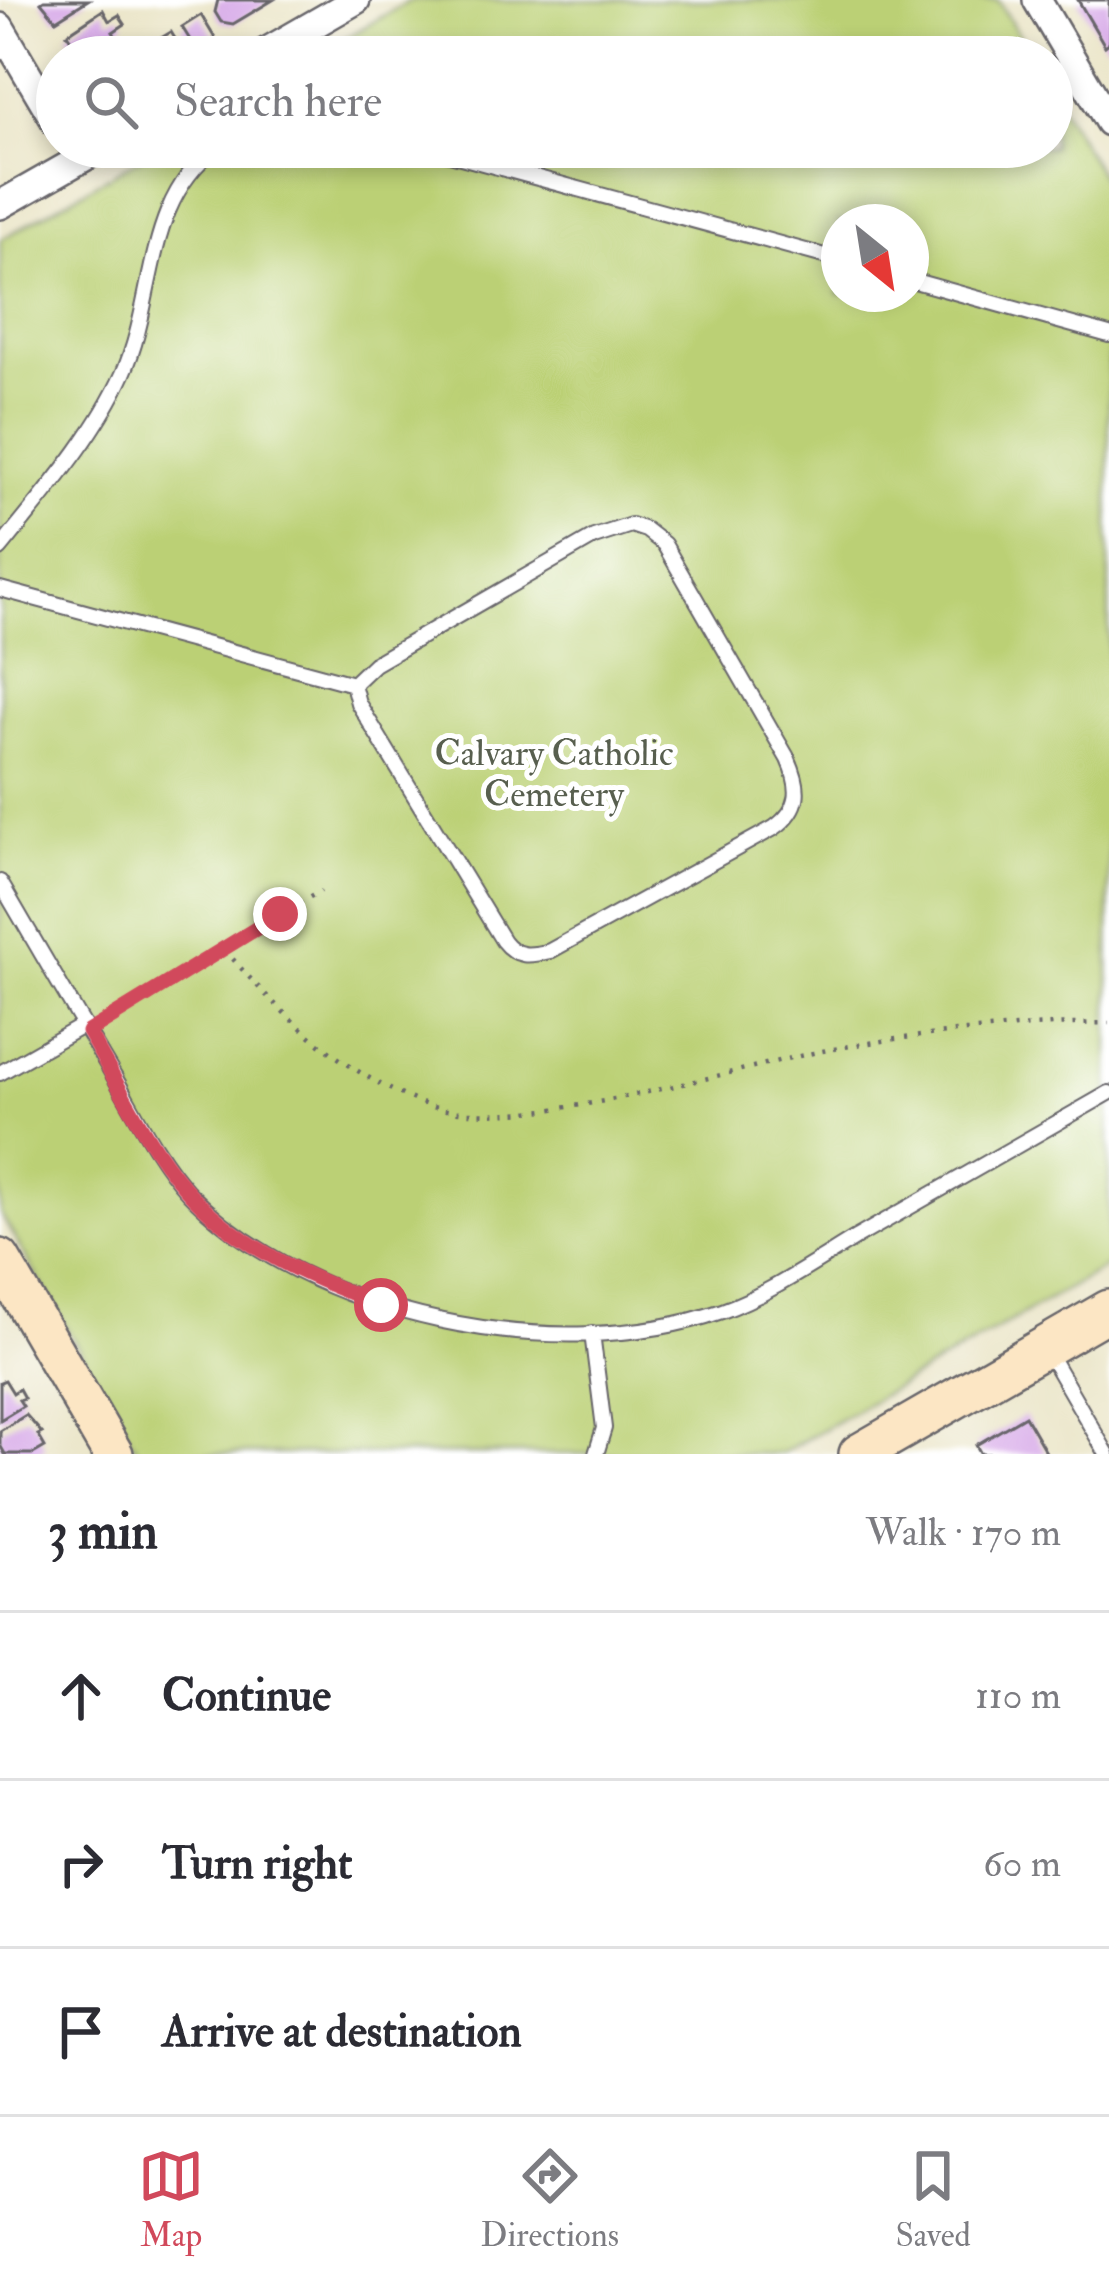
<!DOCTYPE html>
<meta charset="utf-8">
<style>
:root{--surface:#fff;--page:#f7f7f7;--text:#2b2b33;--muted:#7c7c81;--line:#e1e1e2;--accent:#d1495b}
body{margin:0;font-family:"IM FELL Double Pica",serif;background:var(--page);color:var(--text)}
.compass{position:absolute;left:821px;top:204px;width:108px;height:108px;border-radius:50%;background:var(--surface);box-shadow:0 6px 18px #0003;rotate:150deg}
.stop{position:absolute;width:36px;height:36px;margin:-27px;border:9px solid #d1495b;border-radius:50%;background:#fff}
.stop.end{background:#d1495b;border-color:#fff;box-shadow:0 3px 12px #0008}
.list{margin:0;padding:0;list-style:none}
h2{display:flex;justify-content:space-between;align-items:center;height:156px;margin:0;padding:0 48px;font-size:51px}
h2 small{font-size:39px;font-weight:400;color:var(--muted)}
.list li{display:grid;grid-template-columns:78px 1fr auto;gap:36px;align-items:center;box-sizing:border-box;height:168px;padding:0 48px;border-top:3px solid var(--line)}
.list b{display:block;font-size:45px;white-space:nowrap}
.list em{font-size:39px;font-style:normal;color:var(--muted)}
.icon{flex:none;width:66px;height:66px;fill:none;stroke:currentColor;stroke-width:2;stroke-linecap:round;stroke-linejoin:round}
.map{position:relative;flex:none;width:1109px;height:1454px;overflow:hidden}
.search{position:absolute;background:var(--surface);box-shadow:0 6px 18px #0003;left:36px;right:36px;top:36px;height:132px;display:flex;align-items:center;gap:30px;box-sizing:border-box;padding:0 42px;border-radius:66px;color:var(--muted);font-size:45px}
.sheet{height:660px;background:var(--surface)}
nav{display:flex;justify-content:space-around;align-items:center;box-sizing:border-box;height:168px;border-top:3px solid var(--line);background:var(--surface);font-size:33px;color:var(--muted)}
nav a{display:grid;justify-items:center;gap:6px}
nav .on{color:var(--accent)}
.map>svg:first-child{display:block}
.green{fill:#bbd074;stroke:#6e7958;stroke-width:3;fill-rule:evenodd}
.building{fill:#d4a3e6}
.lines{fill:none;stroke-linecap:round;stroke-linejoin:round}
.lane-casing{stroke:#67656a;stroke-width:18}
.street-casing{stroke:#67656a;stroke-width:32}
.secondary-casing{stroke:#67656a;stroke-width:44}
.path{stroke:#67656a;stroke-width:4.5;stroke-dasharray:3 9;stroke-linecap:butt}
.lane{stroke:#fff;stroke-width:14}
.street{stroke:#fff;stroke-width:27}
.secondary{stroke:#fce6c4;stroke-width:39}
.route{stroke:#d1495b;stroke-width:15}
.labels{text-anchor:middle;stroke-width:10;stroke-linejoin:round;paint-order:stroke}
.park-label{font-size:36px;fill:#585f4f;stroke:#fff}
</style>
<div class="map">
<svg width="1109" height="1454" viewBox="0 0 1109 1454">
<rect width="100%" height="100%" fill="#fff"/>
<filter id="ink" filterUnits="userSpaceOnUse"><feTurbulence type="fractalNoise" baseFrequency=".00833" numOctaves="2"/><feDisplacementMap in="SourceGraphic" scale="24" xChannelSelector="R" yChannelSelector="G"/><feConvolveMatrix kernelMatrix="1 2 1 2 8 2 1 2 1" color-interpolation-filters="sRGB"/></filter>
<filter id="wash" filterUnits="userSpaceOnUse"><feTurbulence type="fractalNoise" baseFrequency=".004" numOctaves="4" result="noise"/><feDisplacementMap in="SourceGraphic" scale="48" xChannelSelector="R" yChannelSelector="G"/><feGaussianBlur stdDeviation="2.7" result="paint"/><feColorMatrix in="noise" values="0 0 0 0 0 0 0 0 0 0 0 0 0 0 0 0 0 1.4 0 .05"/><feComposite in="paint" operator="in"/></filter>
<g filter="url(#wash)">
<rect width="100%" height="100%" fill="#e8e2c1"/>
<path class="green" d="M411 0H998L1032 57H313Z
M1052 92 1109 189V1265L780 1454H139L0 1213V240L159 147H1052ZM839 222H911V294H839Z"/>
<g id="blocks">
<path class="building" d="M44 0H88L56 20 41 2Z
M218 0H273L233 24 221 22 215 12Z
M1078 0H1109V43L1105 46Z
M103 10 109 21 119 15 125 24 113 32 118 40 95 57H71L65 48 73 43 67 34Z
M201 15 216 40 197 51 182 27Z
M171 32 185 55 159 57 151 44Z
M5 1380 13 1393 19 1389 24 1398 19 1400 23 1406 0 1420V1382Z
M26 1415 42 1433 38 1435 45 1447 33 1454H5L0 1445V1431Z
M1025 1416 1047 1454H981L976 1445Z"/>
</g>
</g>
<g filter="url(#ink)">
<use href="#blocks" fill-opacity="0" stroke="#67656a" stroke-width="3"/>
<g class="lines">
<defs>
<path id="lane" d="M424 147 839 260
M911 280 1109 335
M631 525 646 530 664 544 788 759C801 788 802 808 774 828L550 951C530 956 516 958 503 941L358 703 353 684 374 664 594 537Z
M0 549C44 494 94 438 123 374 157 299 143 201 217 147
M0 589 353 684
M0 882C38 947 76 1013 115 1078 137 1116 158 1159 188 1192 308 1318 559 1368 722 1311 769 1294 814 1263 857 1237 941 1189 1025 1141 1109 1093
M0 1073 84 1025
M592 1333 604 1428 596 1454
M1046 1349 1107 1454"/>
<path id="street" d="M1037 0 1109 122
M0 27 57 124
M257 57 356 0
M0 205 102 147"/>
<path id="secondary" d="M0 1259 113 1454
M859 1454 1109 1310"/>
</defs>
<use href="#lane" class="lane-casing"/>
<use href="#street" class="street-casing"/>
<use href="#secondary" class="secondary-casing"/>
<path class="path" d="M225 950C281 1015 342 1073 424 1104 517 1139 727 1069 828 1050 920 1033 1015 1025 1109 1023
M105 1021 225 950 239 936 321 891"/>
<use href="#lane" class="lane"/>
<use href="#street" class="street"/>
<use href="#secondary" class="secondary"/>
</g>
</g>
<g class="lines" filter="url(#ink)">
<path class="route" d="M280 914 88 1032C118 1083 145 1143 185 1188 236 1247 310 1278 381 1305"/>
</g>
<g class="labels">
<g class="park-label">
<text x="554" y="765">Calvary Catholic<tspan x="554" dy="41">Cemetery</tspan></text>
</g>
</g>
</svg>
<svg class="compass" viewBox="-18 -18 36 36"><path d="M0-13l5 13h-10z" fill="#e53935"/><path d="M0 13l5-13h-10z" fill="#7c7c81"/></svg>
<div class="stop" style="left:381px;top:1305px"></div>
<div class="stop end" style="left:280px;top:914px"></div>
<div class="search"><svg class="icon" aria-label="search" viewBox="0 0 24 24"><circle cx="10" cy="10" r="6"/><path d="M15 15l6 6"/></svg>Search here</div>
</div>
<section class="sheet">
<h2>3 min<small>Walk · 170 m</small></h2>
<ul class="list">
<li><svg class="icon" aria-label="ahead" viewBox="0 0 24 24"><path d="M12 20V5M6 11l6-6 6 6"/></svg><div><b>Continue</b></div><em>110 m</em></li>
<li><svg class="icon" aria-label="right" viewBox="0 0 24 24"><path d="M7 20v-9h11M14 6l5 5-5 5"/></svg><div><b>Turn right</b></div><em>60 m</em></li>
<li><svg class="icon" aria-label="arrive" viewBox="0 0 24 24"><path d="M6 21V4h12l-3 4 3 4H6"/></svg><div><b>Arrive at destination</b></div></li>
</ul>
</section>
<nav>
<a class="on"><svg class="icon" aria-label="map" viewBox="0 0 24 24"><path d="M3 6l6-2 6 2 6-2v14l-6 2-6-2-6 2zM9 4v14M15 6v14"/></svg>Map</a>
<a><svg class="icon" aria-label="directions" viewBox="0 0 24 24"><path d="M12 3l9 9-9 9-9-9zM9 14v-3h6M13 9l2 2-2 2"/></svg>Directions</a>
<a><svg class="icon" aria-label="saved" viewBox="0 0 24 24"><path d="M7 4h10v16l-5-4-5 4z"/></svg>Saved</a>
</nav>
